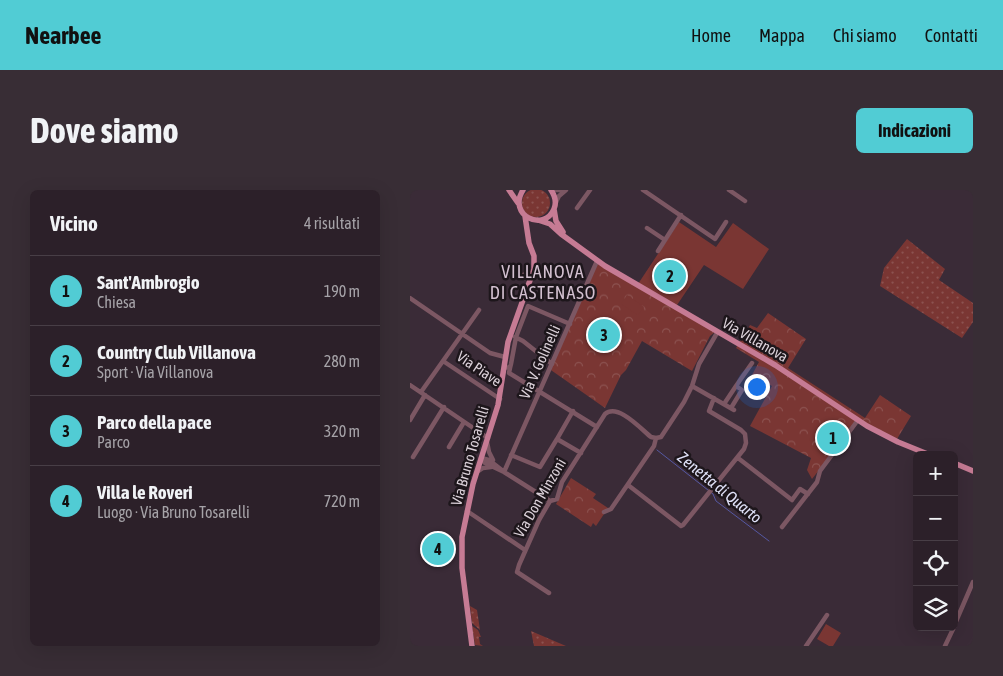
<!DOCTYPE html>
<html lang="it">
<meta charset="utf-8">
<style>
:root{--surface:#2c2029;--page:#382d35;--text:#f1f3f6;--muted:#a6a3a8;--line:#483e46;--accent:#51ccd4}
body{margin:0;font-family:"Asap Condensed",sans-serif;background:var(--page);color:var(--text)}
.controls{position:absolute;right:15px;bottom:15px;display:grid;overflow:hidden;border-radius:8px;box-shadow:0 5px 20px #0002}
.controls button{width:45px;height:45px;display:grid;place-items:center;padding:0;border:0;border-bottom:1px solid var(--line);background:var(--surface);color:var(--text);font:25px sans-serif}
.you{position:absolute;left:346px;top:196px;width:18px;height:18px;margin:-12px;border:4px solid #fff;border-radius:50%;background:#1a73e8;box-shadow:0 0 0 8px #1a73e833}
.badge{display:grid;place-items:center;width:32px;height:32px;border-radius:50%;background:var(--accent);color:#111;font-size:16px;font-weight:700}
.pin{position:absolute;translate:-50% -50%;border:2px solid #fff;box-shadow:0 1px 5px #0006}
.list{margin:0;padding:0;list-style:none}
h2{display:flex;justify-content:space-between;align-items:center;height:65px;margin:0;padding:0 20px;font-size:21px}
h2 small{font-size:16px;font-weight:400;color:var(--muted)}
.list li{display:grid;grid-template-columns:32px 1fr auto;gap:15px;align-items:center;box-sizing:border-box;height:70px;padding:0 20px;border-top:1px solid var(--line)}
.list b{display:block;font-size:19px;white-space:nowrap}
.list p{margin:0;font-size:16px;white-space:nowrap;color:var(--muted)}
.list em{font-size:16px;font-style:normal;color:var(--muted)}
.icon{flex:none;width:28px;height:28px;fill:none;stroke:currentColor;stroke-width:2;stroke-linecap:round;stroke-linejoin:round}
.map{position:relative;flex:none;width:563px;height:456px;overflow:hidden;border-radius:8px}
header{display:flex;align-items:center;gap:30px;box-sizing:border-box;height:70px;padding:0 25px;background:var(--accent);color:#111}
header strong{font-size:24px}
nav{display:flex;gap:28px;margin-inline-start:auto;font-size:18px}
.intro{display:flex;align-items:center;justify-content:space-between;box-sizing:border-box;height:120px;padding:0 30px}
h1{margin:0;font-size:35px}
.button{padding:12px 22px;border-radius:8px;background:var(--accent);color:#111;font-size:18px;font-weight:700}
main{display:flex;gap:30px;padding:0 30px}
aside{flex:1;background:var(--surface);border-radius:8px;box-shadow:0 5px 20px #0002}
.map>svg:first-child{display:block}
.grass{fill:url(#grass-dots)}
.park{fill:url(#park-crowns)}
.pitch{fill:#7a3633}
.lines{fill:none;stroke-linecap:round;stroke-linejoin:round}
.stream{stroke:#5558a2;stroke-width:1}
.minor{stroke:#7c5763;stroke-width:4.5}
.major{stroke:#c67b94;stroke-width:5.5}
.labels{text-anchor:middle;stroke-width:5;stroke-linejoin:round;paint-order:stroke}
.street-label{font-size:15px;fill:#dad0d8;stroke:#1d161b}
.water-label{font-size:16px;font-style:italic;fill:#e0e2f8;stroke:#1d161b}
.quarter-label{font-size:18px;letter-spacing:1px;fill:#d3c0d0;stroke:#1d161b}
</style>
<header>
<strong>Nearbee</strong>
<nav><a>Home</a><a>Mappa</a><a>Chi siamo</a><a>Contatti</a></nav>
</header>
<div class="intro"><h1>Dove siamo</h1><a class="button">Indicazioni</a></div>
<main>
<aside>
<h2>Vicino<small>4 risultati</small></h2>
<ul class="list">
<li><span class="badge">1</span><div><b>Sant'Ambrogio</b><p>Chiesa</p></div><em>190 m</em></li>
<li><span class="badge">2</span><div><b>Country Club Villanova</b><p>Sport · Via Villanova</p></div><em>280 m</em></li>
<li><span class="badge">3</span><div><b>Parco della pace</b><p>Parco</p></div><em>320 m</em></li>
<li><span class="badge">4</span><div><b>Villa le Roveri</b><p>Luogo · Via Bruno Tosarelli</p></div><em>720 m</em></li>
</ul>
</aside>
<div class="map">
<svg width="563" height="456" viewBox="0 0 563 456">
<defs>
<pattern id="grass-dots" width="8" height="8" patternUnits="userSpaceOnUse" patternTransform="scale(1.25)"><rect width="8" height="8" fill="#7a3633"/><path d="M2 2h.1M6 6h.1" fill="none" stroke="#8c5250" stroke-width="1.8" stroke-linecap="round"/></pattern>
<pattern id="park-crowns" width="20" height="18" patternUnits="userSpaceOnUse" patternTransform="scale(1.25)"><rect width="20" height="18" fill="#7a3633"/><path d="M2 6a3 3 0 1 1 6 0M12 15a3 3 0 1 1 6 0" fill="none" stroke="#8c5250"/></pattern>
</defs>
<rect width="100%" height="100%" fill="#3a2b37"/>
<path class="grass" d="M112 13a14 14 0 1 1 28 0a14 14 0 1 1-28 0Z
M497 49 535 79 529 90 563 113V132L552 148 470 96 474 78Z
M60 416 67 420 70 440 62 433Z
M62 436 68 440 71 447H69L70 454 73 456 65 455Z
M121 441 156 456H124Z"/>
<path class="park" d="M187 71 305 142 300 146 282 181 232 151 216 180 211 185 195 218 138 178Z
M358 123 396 149 378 178 455 228 470 205 501 226 487 249 448 231 402 289 397 280 401 268 340 236 362 196 342 185 349 172 326 158 340 135 347 138Z
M161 288 186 304 183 308 198 318 186 336 183 333 181 337 146 314Z"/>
<path class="pitch" d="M269 32 306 57 323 33 359 59 333 99 294 75 265 118 226 97Z
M217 105 234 117 228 125 211 114Z
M416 434 431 443 423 456H419L407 449Z"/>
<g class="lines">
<path class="stream" d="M247 260 303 304 306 311 359 351"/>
<path class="minor" d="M145 0H153
M233 0 305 49 316 32
M319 0 335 11
M146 12 149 6 156 0
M167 18 180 0
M237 38 255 50 271 25
M248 61 255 50
M117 87 116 84 113 85 115 88 117 87 122 88
M0 108 80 163 95 167
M105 147 113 151 142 174
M33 171 90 209
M94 177 100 178 101 174 106 147 118 116 160 134
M100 178 99 183 187 237
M0 195 78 248
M282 196 324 220
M326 196 342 173
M11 202 69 120
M314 214 326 196 332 200 321 218
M0 230 15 205
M147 249 163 221
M77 252 79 262 83 270
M39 257 54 232
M101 265 130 277 147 249 171 263
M3 267 34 217
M71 268 75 273 94 282 140 311
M71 268 79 270 93 281
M328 268 382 310 390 299 398 304
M67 282 73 278 81 277
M94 282 187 71
M218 295 271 336 273 335 334 259 336 253 335 244 331 240 299 221 304 208
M57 321 115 360
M194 322 201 319 244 256 246 248
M372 337 407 292 410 281 448 230
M139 403 107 382 109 375 129 330 140 311 147 309 152 292 195 224C208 213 231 239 241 247L246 248 251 247 274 212 282 196 289 174 307 143
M544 436 563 392
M396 456 417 425
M535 456 544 437"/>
<path class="major" d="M99 0 108 13
M113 0C97 25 134 43 144 19 147 12 145 6 141 0
M144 19 146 31 153 42
M128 30 140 34 151 44 195 76 365 175 457 236 488 252 520 265
M544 273 563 281
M62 456 52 378V347L63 294 88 215 98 152 124 79V66L119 53 115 26"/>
</g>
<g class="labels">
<g class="street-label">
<text transform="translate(345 150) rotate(30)" y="5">Via Villanova</text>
<text transform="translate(130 172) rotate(-66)" y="5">Via V. Golinelli</text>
<text transform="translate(69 179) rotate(34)" y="5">Via Piave</text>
<text transform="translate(60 266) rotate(-74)" y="5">Via Bruno Tosarelli</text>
<text transform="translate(130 308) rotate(-60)" y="5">Via Don Minzoni</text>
</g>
<g class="water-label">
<text transform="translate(310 297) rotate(39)" y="6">Zenetta di Quarto</text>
</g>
<g class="quarter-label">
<text x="133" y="88">VILLANOVA<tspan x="133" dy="21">DI CASTENASO</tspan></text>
</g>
</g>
</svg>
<div class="controls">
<button>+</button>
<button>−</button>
<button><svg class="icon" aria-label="locate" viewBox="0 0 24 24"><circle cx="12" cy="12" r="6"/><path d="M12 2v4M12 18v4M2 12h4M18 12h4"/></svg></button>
<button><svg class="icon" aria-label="layers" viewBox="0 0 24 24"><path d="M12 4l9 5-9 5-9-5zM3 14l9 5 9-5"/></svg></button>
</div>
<div class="you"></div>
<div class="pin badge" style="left:423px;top:248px">1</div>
<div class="pin badge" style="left:260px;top:86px">2</div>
<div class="pin badge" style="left:194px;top:145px">3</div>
<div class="pin badge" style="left:28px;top:359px">4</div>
</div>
</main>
